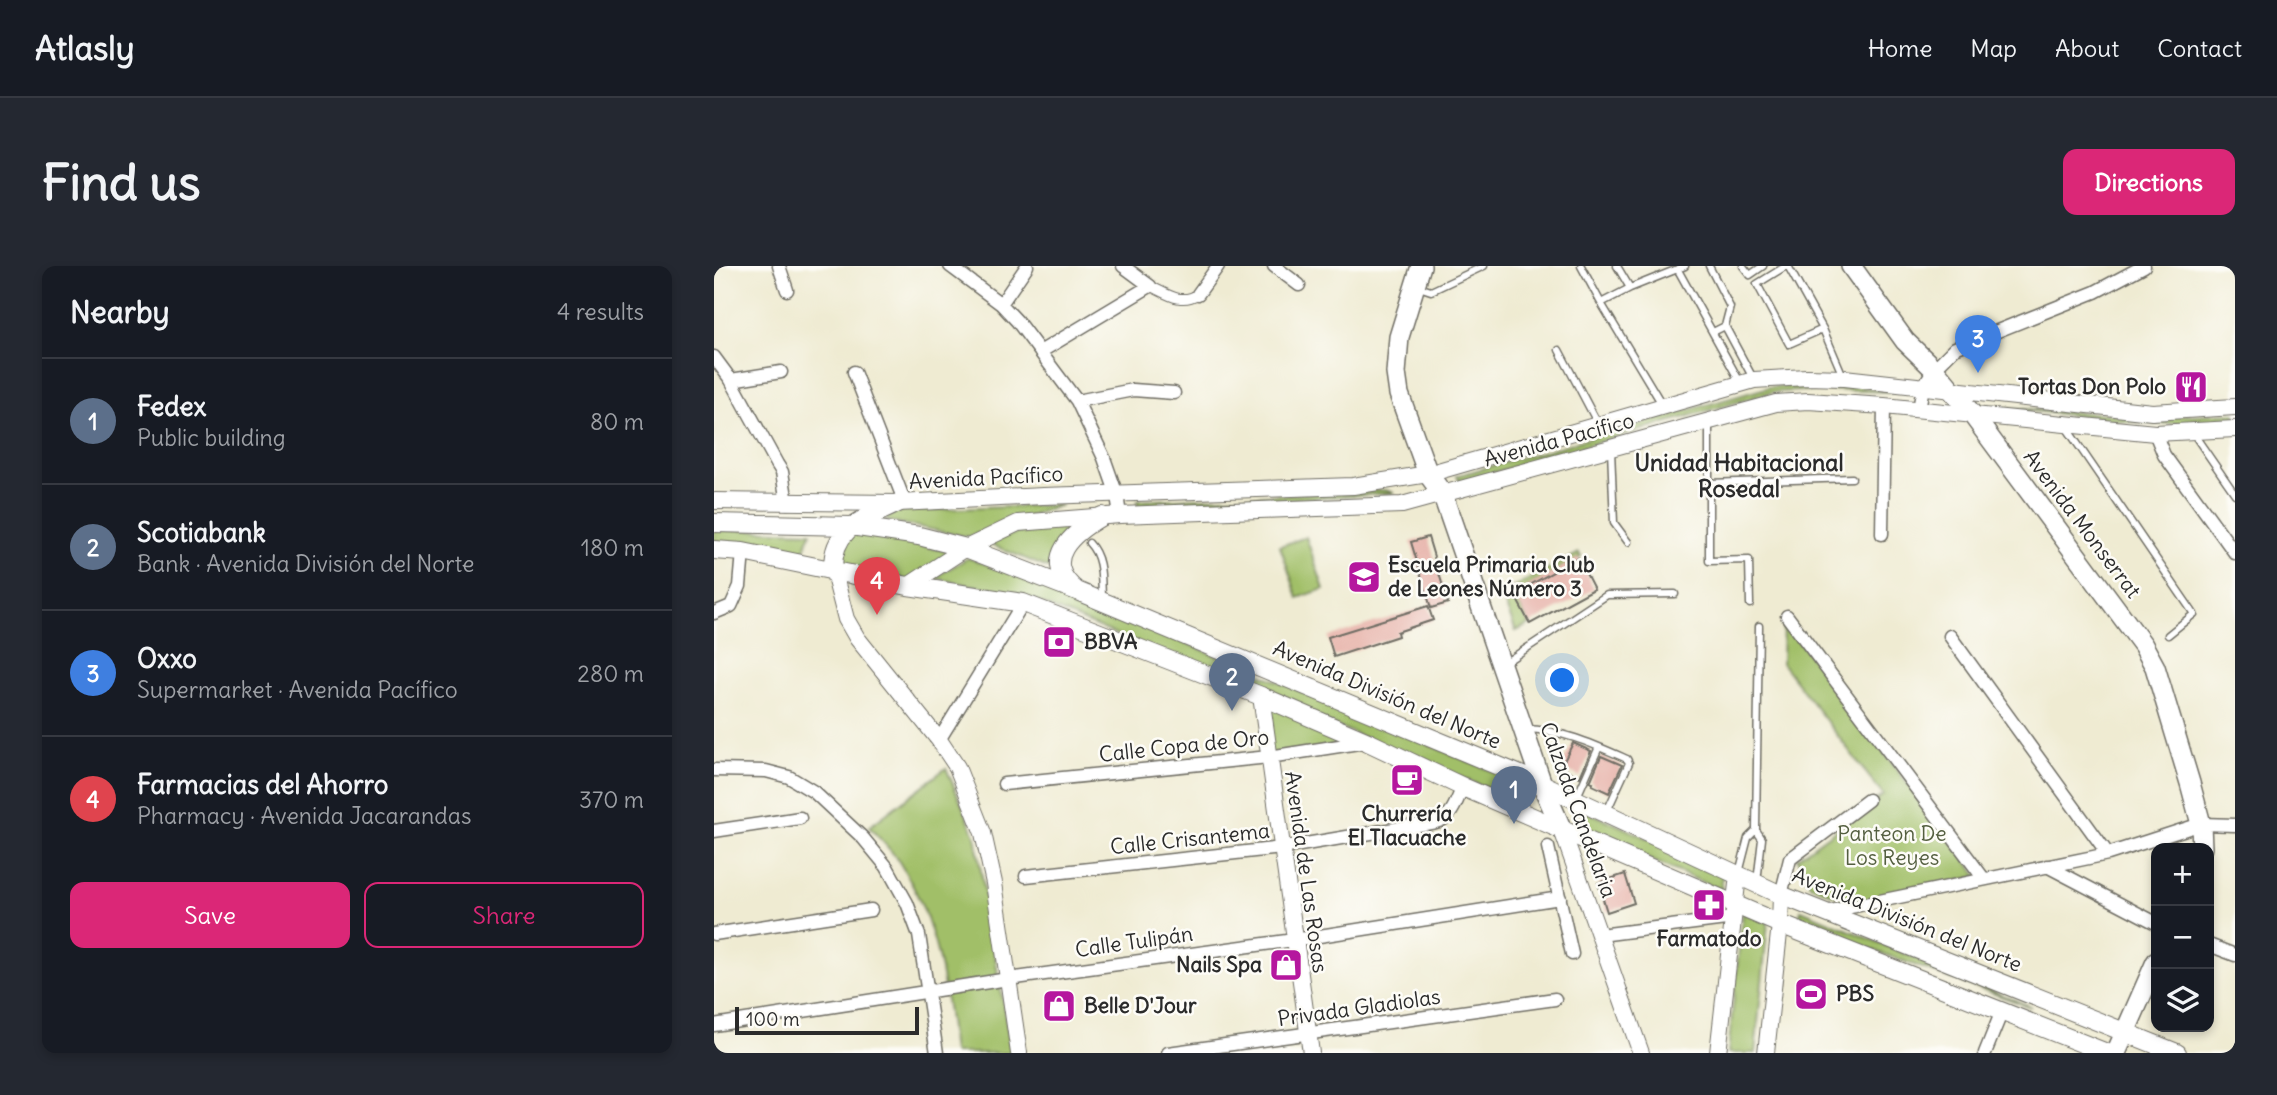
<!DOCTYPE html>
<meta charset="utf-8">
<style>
:root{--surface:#171b24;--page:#242831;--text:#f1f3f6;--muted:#9ea1a6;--line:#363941;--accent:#db2777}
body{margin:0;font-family:Delius,sans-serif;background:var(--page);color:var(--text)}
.controls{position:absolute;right:21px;bottom:21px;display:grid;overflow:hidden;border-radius:14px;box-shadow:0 4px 10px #0003}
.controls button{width:63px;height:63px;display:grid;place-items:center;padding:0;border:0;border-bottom:2px solid var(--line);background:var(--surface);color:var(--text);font:35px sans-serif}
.scale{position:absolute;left:21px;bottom:18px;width:184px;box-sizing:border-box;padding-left:7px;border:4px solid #2b2b2b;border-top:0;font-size:19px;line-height:24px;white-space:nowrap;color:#2b2b2b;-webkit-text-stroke:5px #fdfcf7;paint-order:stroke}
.you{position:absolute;left:849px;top:415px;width:24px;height:24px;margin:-18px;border:5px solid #fff;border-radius:50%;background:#1a73e8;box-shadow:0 0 0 10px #1a73e833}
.badge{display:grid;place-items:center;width:46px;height:46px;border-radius:50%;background:var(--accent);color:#fff;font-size:23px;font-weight:700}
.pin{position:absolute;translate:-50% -58px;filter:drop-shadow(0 2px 4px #0008)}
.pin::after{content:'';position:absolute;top:37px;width:24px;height:21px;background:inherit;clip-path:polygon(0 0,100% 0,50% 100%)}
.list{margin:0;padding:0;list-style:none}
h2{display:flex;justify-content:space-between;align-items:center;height:91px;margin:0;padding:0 28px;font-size:30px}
h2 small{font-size:23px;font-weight:400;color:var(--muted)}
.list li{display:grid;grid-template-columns:46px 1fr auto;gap:21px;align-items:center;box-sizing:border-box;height:126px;padding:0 28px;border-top:2px solid var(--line)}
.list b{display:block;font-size:26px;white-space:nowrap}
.list p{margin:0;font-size:23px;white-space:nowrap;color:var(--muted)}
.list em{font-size:23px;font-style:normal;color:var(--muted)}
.actions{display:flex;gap:14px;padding:21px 28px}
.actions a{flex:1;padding:16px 0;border:2px solid var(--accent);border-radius:14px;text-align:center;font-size:24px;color:var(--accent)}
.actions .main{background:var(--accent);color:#fff}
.icon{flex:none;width:38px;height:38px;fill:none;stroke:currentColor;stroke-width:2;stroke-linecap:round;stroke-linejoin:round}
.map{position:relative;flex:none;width:1521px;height:787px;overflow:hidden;border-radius:14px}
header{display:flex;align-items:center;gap:42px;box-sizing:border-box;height:98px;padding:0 35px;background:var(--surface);border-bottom:2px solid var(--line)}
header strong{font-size:33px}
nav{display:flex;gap:38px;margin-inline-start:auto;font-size:24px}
.intro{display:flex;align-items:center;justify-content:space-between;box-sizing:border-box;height:168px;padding:0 42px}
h1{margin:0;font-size:49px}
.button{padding:18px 32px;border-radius:14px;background:var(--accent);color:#fff;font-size:24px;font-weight:700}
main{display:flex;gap:42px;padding:0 42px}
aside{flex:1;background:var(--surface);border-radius:14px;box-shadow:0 4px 10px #0003}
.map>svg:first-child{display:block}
.green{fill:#a1bf67;stroke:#667549;stroke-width:2}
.building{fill:#e5aca3}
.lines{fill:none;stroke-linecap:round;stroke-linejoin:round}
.service-casing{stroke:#706e65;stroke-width:9}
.pedestrian-casing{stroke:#706e65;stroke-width:11}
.minor-casing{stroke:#706e65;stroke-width:15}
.tertiary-casing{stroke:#706e65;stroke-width:18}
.secondary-casing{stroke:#706e65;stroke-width:20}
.primary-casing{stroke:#706e65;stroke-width:22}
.service{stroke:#fff;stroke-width:6}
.pedestrian{stroke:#fff;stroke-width:9}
.minor{stroke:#fff;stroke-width:12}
.tertiary{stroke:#fff;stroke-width:16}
.secondary{stroke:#fff;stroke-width:18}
.primary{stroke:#fff;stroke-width:19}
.labels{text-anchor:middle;stroke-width:5;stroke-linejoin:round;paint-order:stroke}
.poi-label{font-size:21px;font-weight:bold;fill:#2b2b2b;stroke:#fdfcf7;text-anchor:start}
.street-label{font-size:21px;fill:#2b2b2b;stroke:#fdfcf7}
.park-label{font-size:21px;fill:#545f40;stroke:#fdfcf7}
.neighbourhood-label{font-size:23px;font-weight:bold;fill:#2b2b2b;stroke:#fdfcf7}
</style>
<header>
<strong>Atlasly</strong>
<nav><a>Home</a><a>Map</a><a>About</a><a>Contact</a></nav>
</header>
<div class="intro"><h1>Find us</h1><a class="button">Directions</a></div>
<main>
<aside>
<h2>Nearby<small>4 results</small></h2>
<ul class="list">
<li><span class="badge" style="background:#5c6f8a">1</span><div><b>Fedex</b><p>Public building</p></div><em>80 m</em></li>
<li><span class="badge" style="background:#5c6f8a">2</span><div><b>Scotiabank</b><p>Bank · Avenida División del Norte</p></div><em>180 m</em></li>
<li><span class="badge" style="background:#3f7fe0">3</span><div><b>Oxxo</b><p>Supermarket · Avenida Pacífico</p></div><em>280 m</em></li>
<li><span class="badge" style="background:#e0444e">4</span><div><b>Farmacias del Ahorro</b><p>Pharmacy · Avenida Jacarandas</p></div><em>370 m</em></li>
</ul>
<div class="actions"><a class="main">Save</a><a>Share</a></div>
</aside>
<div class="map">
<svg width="1521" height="787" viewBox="0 0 1521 787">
<rect width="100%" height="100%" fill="#fdfcf7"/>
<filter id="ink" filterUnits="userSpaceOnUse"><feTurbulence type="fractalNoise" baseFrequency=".0143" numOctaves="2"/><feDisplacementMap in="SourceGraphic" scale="14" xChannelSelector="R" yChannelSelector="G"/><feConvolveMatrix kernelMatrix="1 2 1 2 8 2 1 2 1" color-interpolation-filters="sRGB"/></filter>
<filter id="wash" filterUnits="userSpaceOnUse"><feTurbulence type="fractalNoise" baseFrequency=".00686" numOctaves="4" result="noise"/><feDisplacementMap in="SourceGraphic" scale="28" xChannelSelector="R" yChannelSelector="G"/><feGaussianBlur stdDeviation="1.57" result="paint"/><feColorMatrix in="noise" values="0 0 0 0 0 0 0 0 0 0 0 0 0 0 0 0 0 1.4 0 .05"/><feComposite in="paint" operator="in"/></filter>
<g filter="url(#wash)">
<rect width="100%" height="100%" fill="#efebd2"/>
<path class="green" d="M1128 119 1183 126 1116 124 1058 126 746 216 743 210 1056 121Z
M1267 140 1441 151 1521 147V154L1441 158Z
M671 224 681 227 424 242 423 235Z
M347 239 255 271 170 254 183 245Z
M358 260 336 303 274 277 304 266Z
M0 263 97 266 89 288 29 280H0Z
M135 265 241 287 193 318 128 304Z
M592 271 610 323 584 332 566 280Z
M865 287 867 291 800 328 816 358 802 365 787 328Z
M254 292 343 323 794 512V531L305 328 220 312Z
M1069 355 1264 610 1140 637 1096 619 1083 592 1169 529 1068 397Z
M548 435 651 481 556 490Z
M232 502 261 569 297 787H239C231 719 224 658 187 599 179 585 166 573 155 561Z
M865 542 1009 606 1007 624 876 568Z
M1087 644 1317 741 1084 657Z
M1029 647 1054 656 1041 787H1014Z"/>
<g id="blocks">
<path class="building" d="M714 271 734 337 717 342 697 276Z
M864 292 880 323 816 358 800 328Z
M714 340 719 354 683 366 684 370 620 391 614 371Z
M859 477 877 485 866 511 847 501Z
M887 490 908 499 895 527 878 519 879 517 876 516Z
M911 608 920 637 893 646 884 617Z"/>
</g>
</g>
<g filter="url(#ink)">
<use href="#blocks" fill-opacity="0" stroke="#706e65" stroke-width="2"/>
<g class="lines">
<defs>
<path id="service" d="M867 0 887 37 916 22 971 0
M903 0 916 22
M995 0 1016 41 1011 60 999 66
M1029 0 1036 9 1049 0
M1072 0 1043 18 1075 78 1109 63
M1074 0 1109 63 1129 110
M964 4 1026 116
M702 20 717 25 770 0
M887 37 949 140
M1011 60 1040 114
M845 84 884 158
M995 158V295L1035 294 1036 338
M1352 161 1480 348 1454 369
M1479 167 1521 228
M897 184 900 257 914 276
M995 217 1138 212
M375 277C389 292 387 312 388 331
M789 398 893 329 961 328
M811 463C849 464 879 478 913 493L915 497 893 545
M862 533 885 481
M1025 607 1034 572 1042 564
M1043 616 1048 573 1042 564 1045 360"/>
<path id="pedestrian" d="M436 20C453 28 467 39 484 28"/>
<path id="minor" d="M65 0 73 24
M236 0 287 38 303 55 363 135 390 192 403 229 406 249
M560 0 585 19
M484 28 504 0
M287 38 313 0
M326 86 436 20 409 0
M0 91 17 114 63 198 68 206 73 237
M140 106 191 237
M17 114 67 106
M363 135 419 124 460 127
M1205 143 1209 121 1220 103 1241 82 1381 26 1430 0
M1441 167 1450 189 1521 287
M1168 268 1170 140
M0 347 17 340 26 320 29 286
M1073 350 1270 613
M1236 370 1394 588
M225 474 309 337
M0 504 52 505 75 511 100 526 149 572 173 601 193 637 205 669 223 787
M290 518 555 491 651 476
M0 565 86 552
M834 581 858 688
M1333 600 1442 657
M312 610 568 582 722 556C739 552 742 535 749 521
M1067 629 1076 593 1154 534
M1112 646 1394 588 1487 558 1521 559
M0 668 157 644
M886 669 1020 652
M1495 679 1521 689
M0 759 294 713 580 674 846 632
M454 787 841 733
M1271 787 1288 745"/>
<path id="tertiary" d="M0 235 184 237 329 230 639 220 714 208 1040 114 1093 111 1130 112 1438 146 1521 141
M119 303 132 353 143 372 225 474 243 501 269 567 280 617 305 787
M194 320 252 282 304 257 406 249 688 239 1062 137 1094 135 1170 140 1441 167 1521 163
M547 430 597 787
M848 564 927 787
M1004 787 1024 609
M1052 787 1066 658 1067 629"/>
<path id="secondary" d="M0 257 137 260 205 270 252 282 363 325 828 518 1067 629 1463 787
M0 284 29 286 194 320 309 337 547 430 654 476 749 521 1066 658 1393 787
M119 303C118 260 152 253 184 237
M363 325C324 294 360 266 388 250"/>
<path id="primary" d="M707 0 685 71 682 107 685 128 714 208 728 227 828 518 848 564
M1137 0 1191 75 1220 103 1258 148 1429 379 1441 401 1476 517 1487 558 1488 582
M1402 787 1442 696"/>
</defs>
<use href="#service" class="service-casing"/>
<use href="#pedestrian" class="pedestrian-casing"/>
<use href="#minor" class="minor-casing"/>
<use href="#tertiary" class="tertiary-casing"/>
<use href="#secondary" class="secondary-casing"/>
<use href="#primary" class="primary-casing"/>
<use href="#service" class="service"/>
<use href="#pedestrian" class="pedestrian"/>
<use href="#minor" class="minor"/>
<use href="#tertiary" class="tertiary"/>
<use href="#secondary" class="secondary"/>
<use href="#primary" class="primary"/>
</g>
</g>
<defs>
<symbol id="restaurant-square" viewBox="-11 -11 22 22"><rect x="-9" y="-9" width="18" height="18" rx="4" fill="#b5179e" stroke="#fdfcf7"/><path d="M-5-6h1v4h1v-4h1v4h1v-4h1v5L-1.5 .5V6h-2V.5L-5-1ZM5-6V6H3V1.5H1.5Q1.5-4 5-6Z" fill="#fff"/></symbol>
<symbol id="school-square" viewBox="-11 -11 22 22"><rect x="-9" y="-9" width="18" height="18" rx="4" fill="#b5179e" stroke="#fdfcf7"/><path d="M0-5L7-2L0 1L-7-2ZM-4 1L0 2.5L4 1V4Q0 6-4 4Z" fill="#fff"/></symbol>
<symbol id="bank-square" viewBox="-11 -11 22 22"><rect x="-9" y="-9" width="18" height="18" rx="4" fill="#b5179e" stroke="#fdfcf7"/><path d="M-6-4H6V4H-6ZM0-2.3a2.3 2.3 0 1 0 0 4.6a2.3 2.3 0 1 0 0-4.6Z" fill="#fff"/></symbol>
<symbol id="cafe-square" viewBox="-11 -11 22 22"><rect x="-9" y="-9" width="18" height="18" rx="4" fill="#b5179e" stroke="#fdfcf7"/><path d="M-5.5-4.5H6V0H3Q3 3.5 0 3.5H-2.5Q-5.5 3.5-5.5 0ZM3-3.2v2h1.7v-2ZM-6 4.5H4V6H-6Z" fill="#fff"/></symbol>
<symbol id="pharmacy-square" viewBox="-11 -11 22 22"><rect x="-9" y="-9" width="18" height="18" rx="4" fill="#b5179e" stroke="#fdfcf7"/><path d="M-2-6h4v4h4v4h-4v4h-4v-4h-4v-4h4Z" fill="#fff"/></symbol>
<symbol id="shop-square" viewBox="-11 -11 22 22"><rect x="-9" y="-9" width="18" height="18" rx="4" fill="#b5179e" stroke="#fdfcf7"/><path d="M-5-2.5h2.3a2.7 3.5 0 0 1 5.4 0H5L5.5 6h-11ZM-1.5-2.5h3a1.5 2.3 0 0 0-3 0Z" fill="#fff"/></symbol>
<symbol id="stadium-square" viewBox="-11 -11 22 22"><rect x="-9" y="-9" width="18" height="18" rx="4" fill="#b5179e" stroke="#fdfcf7"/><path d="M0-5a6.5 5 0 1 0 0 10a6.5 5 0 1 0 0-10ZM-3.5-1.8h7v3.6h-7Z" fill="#fff"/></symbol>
</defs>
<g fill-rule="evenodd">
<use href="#restaurant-square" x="1458" y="102" width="38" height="38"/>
<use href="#school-square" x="631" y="292" width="38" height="38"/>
<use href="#bank-square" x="326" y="357" width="38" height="38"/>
<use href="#cafe-square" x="674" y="495" width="38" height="38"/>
<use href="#pharmacy-square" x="976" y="620" width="38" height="38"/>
<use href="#shop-square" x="553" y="680" width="38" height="38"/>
<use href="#stadium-square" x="1078" y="709" width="38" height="38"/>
<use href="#shop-square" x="326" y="721" width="38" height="38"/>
</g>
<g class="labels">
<g class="poi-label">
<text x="1452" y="128" text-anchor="end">Tortas Don Polo</text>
<text x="674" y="306">Escuela Primaria Club<tspan x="674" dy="24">de Leones Número 3</tspan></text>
<text x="370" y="383">BBVA</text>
<text x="693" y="555" text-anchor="middle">Churrería<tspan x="693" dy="24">El Tlacuache</tspan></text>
<text x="995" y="680" text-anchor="middle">Farmatodo</text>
<text x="548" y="706" text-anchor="end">Nails Spa</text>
<text x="1122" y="735">PBS</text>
<text x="370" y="747">Belle D'Jour</text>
</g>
<g class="street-label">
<text transform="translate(845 174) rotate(-15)" y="7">Avenida Pacífico</text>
<text transform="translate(272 212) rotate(-3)" y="7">Avenida Pacífico</text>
<text transform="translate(1368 258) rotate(53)" y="7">Avenida Monserrat</text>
<text transform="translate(673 429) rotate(23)" y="7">Avenida División del Norte</text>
<text transform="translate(470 480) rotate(-6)" y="7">Calle Copa de Oro</text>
<text transform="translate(864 544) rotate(70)" y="7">Calzada Candelaria</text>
<text transform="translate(476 573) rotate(-6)" y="7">Calle Crisantema</text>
<text transform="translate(592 606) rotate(82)" y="7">Avenida de Las Rosas</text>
<text transform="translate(1193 654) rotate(22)" y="7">Avenida División del Norte</text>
<text transform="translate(420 676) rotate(-8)" y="7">Calle Tulipán</text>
<text transform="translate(645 742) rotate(-8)" y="7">Privada Gladiolas</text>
</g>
<g class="park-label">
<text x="1178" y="575">Panteon De<tspan x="1178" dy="24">Los Reyes</tspan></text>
</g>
<g class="neighbourhood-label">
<text x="1025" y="205">Unidad Habitacional<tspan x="1025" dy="26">Rosedal</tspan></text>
</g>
</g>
</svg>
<div class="controls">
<button>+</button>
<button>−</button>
<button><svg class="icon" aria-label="layers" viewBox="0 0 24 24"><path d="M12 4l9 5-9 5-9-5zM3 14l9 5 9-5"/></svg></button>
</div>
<div class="scale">100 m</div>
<div class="you"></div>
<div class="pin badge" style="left:800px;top:558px;background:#5c6f8a">1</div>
<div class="pin badge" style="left:518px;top:445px;background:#5c6f8a">2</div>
<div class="pin badge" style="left:1264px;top:107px;background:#3f7fe0">3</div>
<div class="pin badge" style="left:163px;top:349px;background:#e0444e">4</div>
</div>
</main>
